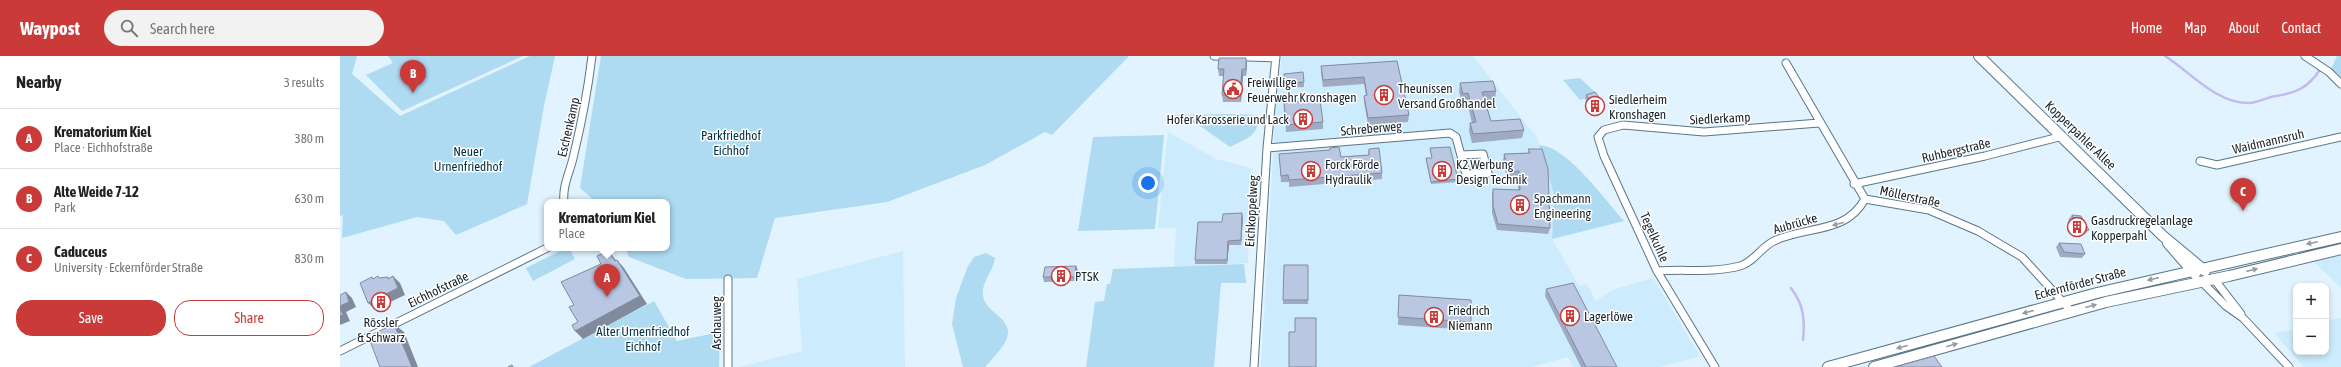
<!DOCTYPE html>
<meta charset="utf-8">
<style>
:root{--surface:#fff;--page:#f2f2f2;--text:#222;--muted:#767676;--line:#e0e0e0;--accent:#c93a39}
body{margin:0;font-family:"Asap Condensed",sans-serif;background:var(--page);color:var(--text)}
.controls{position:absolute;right:12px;bottom:12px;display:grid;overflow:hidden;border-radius:8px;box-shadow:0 2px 6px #0003}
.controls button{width:36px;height:36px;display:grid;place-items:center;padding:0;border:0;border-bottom:1px solid var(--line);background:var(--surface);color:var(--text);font:20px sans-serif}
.you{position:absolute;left:808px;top:127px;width:14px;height:14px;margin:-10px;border:3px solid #fff;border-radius:50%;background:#1a73e8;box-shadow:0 0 0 6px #1a73e833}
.badge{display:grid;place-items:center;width:26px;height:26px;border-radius:50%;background:var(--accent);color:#fff;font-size:13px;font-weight:700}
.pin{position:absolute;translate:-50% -33px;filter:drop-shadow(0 1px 2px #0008)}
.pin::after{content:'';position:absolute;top:21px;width:14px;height:12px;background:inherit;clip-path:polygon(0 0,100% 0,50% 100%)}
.popup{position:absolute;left:204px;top:143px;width:126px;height:52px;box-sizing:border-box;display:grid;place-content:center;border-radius:8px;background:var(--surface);filter:drop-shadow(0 1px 3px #0005);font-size:13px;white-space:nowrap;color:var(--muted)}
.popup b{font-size:15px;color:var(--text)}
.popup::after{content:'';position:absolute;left:50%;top:100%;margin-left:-8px;border:8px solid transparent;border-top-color:var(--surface)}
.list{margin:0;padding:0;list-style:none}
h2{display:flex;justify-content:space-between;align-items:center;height:52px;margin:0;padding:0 16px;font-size:17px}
h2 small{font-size:13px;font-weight:400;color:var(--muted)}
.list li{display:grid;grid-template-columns:26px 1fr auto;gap:12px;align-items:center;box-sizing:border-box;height:60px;padding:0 16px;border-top:1px solid var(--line)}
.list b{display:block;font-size:15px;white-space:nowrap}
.list p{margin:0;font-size:13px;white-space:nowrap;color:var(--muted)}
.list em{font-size:13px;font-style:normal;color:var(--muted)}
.actions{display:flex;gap:8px;padding:12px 16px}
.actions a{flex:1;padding:9px 0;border:1px solid var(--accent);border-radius:16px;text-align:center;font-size:14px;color:var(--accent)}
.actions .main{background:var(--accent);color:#fff}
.icon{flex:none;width:22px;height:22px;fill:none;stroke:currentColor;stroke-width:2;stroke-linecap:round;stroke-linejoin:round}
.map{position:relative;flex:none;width:2001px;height:311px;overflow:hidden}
header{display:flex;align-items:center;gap:24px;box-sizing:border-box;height:56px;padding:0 20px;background:var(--accent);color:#fff}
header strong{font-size:19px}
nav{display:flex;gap:22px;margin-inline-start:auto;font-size:14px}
.search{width:280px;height:36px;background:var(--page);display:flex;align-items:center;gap:10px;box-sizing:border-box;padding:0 14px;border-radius:22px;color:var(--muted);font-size:15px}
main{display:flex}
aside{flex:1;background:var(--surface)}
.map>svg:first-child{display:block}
.built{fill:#ccebfd}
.green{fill:#aedaf2}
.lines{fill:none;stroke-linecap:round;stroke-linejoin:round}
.stream{stroke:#c4b9ef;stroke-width:2.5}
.street-casing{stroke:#5a7686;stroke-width:9}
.secondary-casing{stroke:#5a7686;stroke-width:12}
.street{stroke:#fff;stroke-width:7}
.secondary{stroke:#fff;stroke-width:10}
.wall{fill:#9fabc2}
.shaded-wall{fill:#828b9e}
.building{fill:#b9c7e2;stroke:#828b9e}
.oneway{fill:#979c9f}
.labels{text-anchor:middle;stroke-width:3;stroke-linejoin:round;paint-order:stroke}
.poi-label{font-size:13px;fill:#172229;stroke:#fff;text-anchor:start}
.street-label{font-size:13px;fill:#172229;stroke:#fff}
.park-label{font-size:13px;fill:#003248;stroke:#fff}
</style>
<header>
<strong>Waypost</strong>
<div class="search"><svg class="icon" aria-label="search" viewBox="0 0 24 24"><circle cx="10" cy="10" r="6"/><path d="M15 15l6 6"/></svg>Search here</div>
<nav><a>Home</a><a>Map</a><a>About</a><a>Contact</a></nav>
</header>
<main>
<aside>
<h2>Nearby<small>3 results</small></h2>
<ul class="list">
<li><span class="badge">A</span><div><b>Krematorium Kiel</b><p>Place · Eichhofstraße</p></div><em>380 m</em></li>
<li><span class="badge">B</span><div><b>Alte Weide 7-12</b><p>Park</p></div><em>630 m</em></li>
<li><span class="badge">C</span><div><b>Caduceus</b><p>University · Eckernförder Straße</p></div><em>830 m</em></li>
</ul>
<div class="actions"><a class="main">Save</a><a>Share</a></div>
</aside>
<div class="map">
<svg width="2001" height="311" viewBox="0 0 2001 311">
<rect width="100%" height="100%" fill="#e0f3fe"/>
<path class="built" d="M942 0H1133L1198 83 1214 138 1212 183 1239 230 1247 228 1256 245 1272 234 1313 222 1360 300 1320 311H1233L1228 301 1191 311H921L936 46Z
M828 76 876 103 911 112 908 207 834 211 836 172H818Z
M563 195 565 311H400L462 295 457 223Z
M2001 199V232L1973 205Z
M2001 262V311H1964L1934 277 1956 274V296H1986V265Z"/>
<path class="green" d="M0 0H17L12 18 60 60 190 0H215L204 50 187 148 116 179 104 165 77 161 2 182 3 159 0 160Z
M48 0H183L62 55 26 19 53 7Z
M261 0H789L712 79 705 76 645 109 547 146 435 162 417 222 346 223 289 201 285 192H327V146H256L240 132Z
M1997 0H2001V22L1991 13Z
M1240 22 1258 39 1240 44 1223 24Z
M895 58 918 59C919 81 907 82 890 91L860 70 834 59Z
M824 79 815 173 738 175 753 81Z
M1199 89C1227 90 1266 145 1284 165L1212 183 1214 138Z
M226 192H229L235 203 193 225 186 212Z
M646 197 655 202C653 216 641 226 643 240 645 257 676 263 666 284 662 293 652 303 645 311H623L612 268 616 242 628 210 634 201Z
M904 208 906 227H881L874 311H746L755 246 764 245 767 228H770L773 213Z
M314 245 337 285 380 276 379 311H189Z"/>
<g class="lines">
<path class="stream" d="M1825 0C1850 16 1877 48 1909 47 1918 47 1927 41 1936 40 1955 37 1968 32 1979 15
M1451 232C1464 249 1465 264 1463 284"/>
<defs>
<path id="street" d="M874 0 936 2
M1965 0 1989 16 2001 28
M1446 7 1525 143 1589 154 1638 175 1682 201 1731 255
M927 92 1110 77 1116 81 1126 118 1148 117 1143 98 1121 99
M1860 105 1877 109 2001 81
M1514 128 1645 100 1723 80
M224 146C222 129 231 114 234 98 242 65 248 33 252 0
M1317 215C1344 213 1373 217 1400 210 1414 206 1421 191 1434 185 1467 169 1505 179 1525 143
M388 223V311
M1874 223 1901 258
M1862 226 1886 250 1903 262 1949 311
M0 295 207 192
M914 311 927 92 936 0
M1375 311 1317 215 1264 100 1258 81 1264 74 1283 69 1364 76 1479 67"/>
<path id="secondary" d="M1639 0 1823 180 1865 215
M1828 187 1855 218
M1488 311 1757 237 2001 181
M1534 311 1766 246 1889 220 2001 193"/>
</defs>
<use href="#street" class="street-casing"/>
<use href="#secondary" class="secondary-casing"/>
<use href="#street" class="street"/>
<use href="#secondary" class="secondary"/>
</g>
<path class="wall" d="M906 2 907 9 906 20H903L901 46H883L882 39 884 20H879L878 13Z
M1057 5 1069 59 1068 66 1028 69 1024 46V40H1026L1024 28 983 31 981 17V10Z
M944 18 964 26V31L946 32Z
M1120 27 1156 35 1155 44H1145L1151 65 1184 74 1182 82 1132 87 1129 75 1130 67H1132L1127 46H1122L1119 36Z
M1246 39 1265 49 1264 54 1255 57 1245 43Z
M944 47 983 66V73L946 76Z
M1090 92 1118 123V126L1091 128 1086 104V102H1092L1090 94Z
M1029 93 1042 117V123L949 131V126H941L939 98 1001 101 1028 99Z
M1188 93 1210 172 1208 178 1157 174 1152 157V139L1153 133 1178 134V122L1167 123 1163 105 1164 98 1188 97Z
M1732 159 1749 174 1745 178H1736L1728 164Z
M903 162 901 189H889L887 208H855V204L882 166Z
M1719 187 1745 198 1742 202 1720 201 1716 191Z
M736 210 738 215 736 225 704 226 703 221Z
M968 213V248H943V244Z
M1206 233 1277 311H1241L1205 240Z
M1059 239 1131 266 1130 274 1058 269Z"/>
<path class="shaded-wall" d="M906 2 907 9 906 20Z
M902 13 903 20 901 46 900 39Z
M1265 49 1264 54 1255 57 1257 52Z
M902 157 903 162 901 189V184Z
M888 185 889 189 887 208V204Z
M268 195 275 203 282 213 275 205Z
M277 204 284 212 307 248 243 283 235 275Z
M736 210 738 215 736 225 735 221Z
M53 220 60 227 65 239 35 253 28 247Z
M6 236 12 242 16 251 6 256 10 265 0 269V250Z
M54 268 64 276 78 311H72Z"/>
<path class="building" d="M879 2H906V13H902L900 39H882L884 13H878Z
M1057 5 1069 59 1028 62 1024 40 1027 39 1024 21 983 24 981 10Z
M963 16 964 26 945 28 944 18Z
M1153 25 1156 35 1142 36 1151 65 1180 63 1184 74 1133 78 1130 67 1136 66 1128 37 1123 38 1120 27Z
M1255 36 1265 49 1257 52 1246 39Z
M980 44 983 66 946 69 944 47Z
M999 91 1001 101 1029 99V93L1039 92 1042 117 949 124 948 119 941 120 939 98 990 94V92Z
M1110 91 1118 123 1091 126 1086 102H1092L1090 92Z
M1188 93H1202L1208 113 1210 172 1158 168 1153 150V133L1180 134 1179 115 1169 116 1164 98 1190 97Z
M902 157 901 184 888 185 887 204H855L858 166H882L883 158Z
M1732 159 1741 160 1749 174H1739Z
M1719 187 1741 188 1745 198 1724 196Z
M268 195 275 205 277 204 300 240 235 275 232 269 238 266 229 251 234 249 221 226 261 208 257 200Z
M944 209H968V244H943Z
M736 210 735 221H703L705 211Z
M38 220 39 222 48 221V223L53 220 58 232 28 247 20 227 32 221 33 223Z
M1233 227 1277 311H1246L1206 233Z
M6 236 9 246 0 250V239Z
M1059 239 1131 244V266L1058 261Z
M0 251 3 259 0 260Z
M955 262H976V311H949V276H955Z
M54 268 72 311H40L28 280Z
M1594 300 1602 311H1555Z
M172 309 173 311H168Z"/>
<defs><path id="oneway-solid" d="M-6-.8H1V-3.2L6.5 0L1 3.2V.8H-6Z"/></defs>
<g class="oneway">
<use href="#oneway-solid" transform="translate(1498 168) rotate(165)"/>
<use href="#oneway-solid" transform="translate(1972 187) rotate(168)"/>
<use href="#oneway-solid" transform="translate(1912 214) rotate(-14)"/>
<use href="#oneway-solid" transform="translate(1813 223) rotate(167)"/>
<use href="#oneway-solid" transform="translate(1751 250) rotate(-15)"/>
<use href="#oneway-solid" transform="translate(1688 256) rotate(165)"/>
<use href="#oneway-solid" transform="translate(1612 289) rotate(-16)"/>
<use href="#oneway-solid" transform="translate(1562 291) rotate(165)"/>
</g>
<defs>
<symbol id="civic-ring" viewBox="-11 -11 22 22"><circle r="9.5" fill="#fff" stroke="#c93a39" stroke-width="1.5"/><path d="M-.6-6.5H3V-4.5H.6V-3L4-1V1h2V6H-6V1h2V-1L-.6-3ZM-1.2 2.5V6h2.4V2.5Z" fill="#c93a39"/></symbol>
<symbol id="building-ring" viewBox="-11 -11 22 22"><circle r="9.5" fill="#fff" stroke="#c93a39" stroke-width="1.5"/><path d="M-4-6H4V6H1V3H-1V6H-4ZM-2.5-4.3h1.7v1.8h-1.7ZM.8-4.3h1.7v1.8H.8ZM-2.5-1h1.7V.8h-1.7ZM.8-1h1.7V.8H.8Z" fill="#c93a39"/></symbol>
</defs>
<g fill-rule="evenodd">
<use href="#civic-ring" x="882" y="22" width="22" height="22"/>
<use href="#building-ring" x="1033" y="28" width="22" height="22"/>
<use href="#building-ring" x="1244" y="39" width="22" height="22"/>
<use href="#building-ring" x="952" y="52" width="22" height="22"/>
<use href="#building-ring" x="960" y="104" width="22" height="22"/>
<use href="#building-ring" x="1091" y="104" width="22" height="22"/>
<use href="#building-ring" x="1169" y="138" width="22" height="22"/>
<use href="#building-ring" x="1726" y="160" width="22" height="22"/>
<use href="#building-ring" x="710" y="209" width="22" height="22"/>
<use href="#building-ring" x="30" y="235" width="22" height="22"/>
<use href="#building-ring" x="1219" y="249" width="22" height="22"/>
<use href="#building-ring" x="1083" y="250" width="22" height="22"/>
</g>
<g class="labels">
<g class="poi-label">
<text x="907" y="31">Freiwillige<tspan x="907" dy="15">Feuerwehr Kronshagen</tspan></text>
<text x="1058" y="37">Theunissen<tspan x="1058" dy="15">Versand Großhandel</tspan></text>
<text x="1269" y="48">Siedlerheim<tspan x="1269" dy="15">Kronshagen</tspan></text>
<text x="949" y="68" text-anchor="end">Hofer Karosserie und Lack</text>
<text x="985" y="113">Forck Förde<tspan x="985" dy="15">Hydraulik</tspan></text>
<text x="1116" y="113">K2 Werbung<tspan x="1116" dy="15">Design Technik</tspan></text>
<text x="1194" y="147">Spachmann<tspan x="1194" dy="15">Engineering</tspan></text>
<text x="1751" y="169">Gasdruckregelanlage<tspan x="1751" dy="15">Kopperpahl</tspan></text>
<text x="735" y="225">PTSK</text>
<text x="1108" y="259">Friedrich<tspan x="1108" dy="15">Niemann</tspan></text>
<text x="1244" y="265">Lagerlöwe</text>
<text x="41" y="271" text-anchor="middle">Rössler<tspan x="41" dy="15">&amp; Schwarz</tspan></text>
</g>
<g class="street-label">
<text transform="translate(1380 62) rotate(-3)" y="5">Siedlerkamp</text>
<text transform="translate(228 71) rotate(-77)" y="5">Eschenkamp</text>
<text transform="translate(1031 72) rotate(-5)" y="5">Schreberweg</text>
<text transform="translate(1741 79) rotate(44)" y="5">Kopperpahler Allee</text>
<text transform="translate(1928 85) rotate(-13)" y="5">Waidmannsruh</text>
<text transform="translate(1616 94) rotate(-13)" y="5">Ruhbergstraße</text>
<text transform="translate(1570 140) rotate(12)" y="5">Möllerstraße</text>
<text transform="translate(911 155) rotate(-87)" y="5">Eichkoppelweg</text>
<text transform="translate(1455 167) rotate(-16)" y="5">Aubrücke</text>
<text transform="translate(1315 181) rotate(66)" y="5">Tegelkuhle</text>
<text transform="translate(1740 227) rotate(-15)" y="5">Eckernförder Straße</text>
<text transform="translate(98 233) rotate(-26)" y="5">Eichhofstraße</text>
<text transform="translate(376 267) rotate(-90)" y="5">Aschauweg</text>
</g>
<g class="park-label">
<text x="391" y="84">Parkfriedhof<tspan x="391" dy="15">Eichhof</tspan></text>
<text x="128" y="100">Neuer<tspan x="128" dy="15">Urnenfriedhof</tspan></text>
<text x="303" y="280">Alter Urnenfriedhof<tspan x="303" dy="15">Eichhof</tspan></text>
</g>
</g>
</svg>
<div class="controls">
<button>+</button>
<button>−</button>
</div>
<div class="you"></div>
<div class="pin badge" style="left:267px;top:241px">A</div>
<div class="popup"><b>Krematorium Kiel</b>Place</div>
<div class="pin badge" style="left:73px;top:37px">B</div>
<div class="pin badge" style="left:1903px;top:155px">C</div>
</div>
</main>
